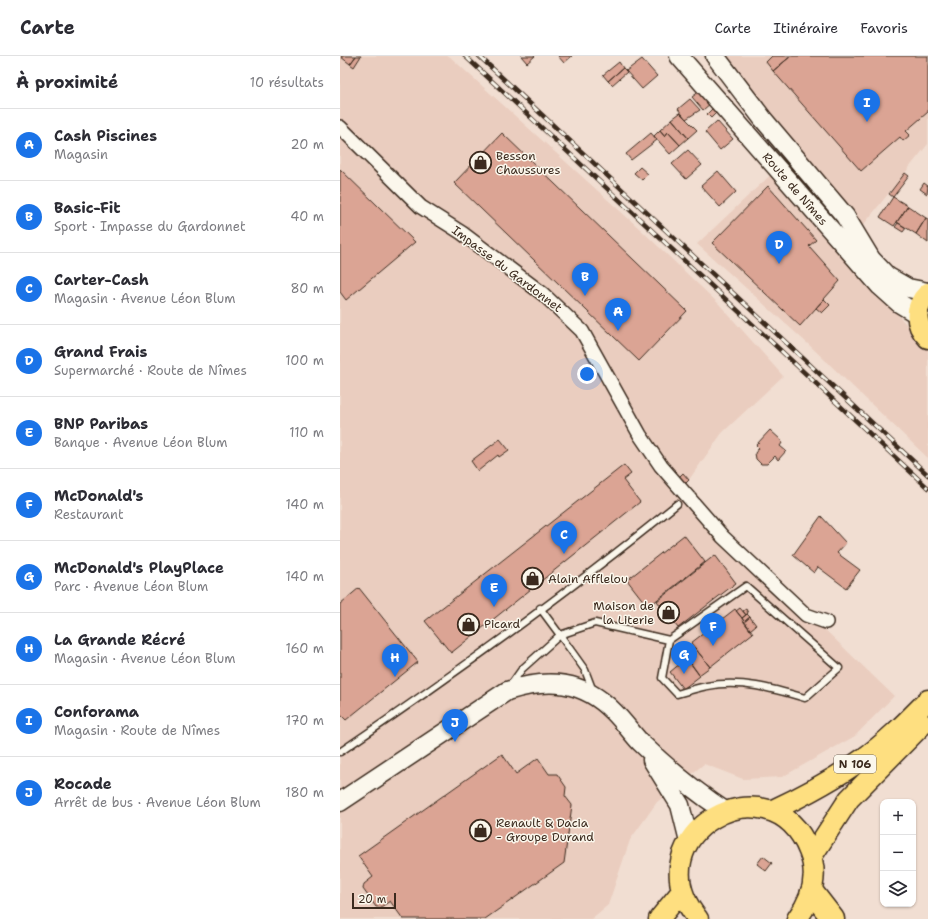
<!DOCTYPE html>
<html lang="fr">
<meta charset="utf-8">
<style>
:root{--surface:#fff;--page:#f7f7f7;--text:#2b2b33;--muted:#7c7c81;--line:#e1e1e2;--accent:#1a73e8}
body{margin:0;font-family:"Shantell Sans",sans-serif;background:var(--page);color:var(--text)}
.controls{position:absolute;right:12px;bottom:12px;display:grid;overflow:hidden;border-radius:8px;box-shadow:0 1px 3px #0004}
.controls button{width:36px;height:36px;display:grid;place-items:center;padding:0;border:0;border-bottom:1px solid var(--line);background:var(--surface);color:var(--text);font:20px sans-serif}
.scale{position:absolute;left:12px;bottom:10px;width:44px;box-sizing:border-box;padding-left:4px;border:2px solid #3b2a1e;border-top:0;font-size:11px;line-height:14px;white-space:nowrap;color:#3b2a1e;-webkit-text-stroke:3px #fbf7ec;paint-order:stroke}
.you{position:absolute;left:247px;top:318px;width:14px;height:14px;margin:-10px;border:3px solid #fff;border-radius:50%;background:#1a73e8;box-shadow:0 0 0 6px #1a73e833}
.badge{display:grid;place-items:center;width:26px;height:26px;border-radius:50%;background:var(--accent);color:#fff;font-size:13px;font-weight:700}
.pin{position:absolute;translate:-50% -33px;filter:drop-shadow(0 1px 2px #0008)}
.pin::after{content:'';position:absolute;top:21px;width:14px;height:12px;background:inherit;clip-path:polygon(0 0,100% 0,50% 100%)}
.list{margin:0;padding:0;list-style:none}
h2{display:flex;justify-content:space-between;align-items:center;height:52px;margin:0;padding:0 16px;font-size:17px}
h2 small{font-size:13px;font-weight:400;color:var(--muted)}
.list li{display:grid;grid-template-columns:26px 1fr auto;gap:12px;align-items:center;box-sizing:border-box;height:72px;padding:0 16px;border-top:1px solid var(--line)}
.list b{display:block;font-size:15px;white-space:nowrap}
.list p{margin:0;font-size:13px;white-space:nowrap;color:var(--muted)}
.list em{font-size:13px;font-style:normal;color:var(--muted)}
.icon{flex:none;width:22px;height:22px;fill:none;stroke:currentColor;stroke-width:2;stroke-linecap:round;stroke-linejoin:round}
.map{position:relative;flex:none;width:588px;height:863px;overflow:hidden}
header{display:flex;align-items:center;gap:24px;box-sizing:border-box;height:56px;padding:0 20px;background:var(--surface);border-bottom:1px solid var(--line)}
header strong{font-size:19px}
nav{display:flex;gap:22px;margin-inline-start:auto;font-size:14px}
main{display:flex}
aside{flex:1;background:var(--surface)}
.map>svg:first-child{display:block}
.built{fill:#eacdbf}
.building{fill:#dba494;stroke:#3b2a1e}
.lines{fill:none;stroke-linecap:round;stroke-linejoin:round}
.lane-casing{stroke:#3b2a1e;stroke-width:9}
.street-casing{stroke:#3b2a1e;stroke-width:16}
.secondary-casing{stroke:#3b2a1e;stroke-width:21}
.primary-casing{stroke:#3b2a1e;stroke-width:23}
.highway-casing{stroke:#3b2a1e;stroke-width:25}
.lane{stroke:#fbf7ec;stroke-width:6}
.street{stroke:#fbf7ec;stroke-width:13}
.secondary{stroke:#fbf7ec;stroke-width:18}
.primary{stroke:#fedf80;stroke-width:20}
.highway{stroke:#fedf80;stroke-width:22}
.rail-casing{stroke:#3b2a1e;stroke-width:4.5}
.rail{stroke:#fbf7ec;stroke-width:3;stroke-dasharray:9;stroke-linecap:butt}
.labels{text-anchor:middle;stroke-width:3;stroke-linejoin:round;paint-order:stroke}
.shield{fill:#fbf7ec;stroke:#75685c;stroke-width:1}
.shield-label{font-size:11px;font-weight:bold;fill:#3b2a1e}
.poi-label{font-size:12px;fill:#3b2a1e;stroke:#fbf7ec;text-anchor:start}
.street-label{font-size:12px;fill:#3b2a1e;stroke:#fbf7ec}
</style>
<header>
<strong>Carte</strong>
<nav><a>Carte</a><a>Itinéraire</a><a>Favoris</a></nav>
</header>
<main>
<aside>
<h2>À proximité<small>10 résultats</small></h2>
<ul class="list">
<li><span class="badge">A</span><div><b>Cash Piscines</b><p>Magasin</p></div><em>20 m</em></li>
<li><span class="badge">B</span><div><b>Basic-Fit</b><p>Sport · Impasse du Gardonnet</p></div><em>40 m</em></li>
<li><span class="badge">C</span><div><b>Carter-Cash</b><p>Magasin · Avenue Léon Blum</p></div><em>80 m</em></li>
<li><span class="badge">D</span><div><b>Grand Frais</b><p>Supermarché · Route de Nîmes</p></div><em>100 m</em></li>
<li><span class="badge">E</span><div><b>BNP Paribas</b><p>Banque · Avenue Léon Blum</p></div><em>110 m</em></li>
<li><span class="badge">F</span><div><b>McDonald's</b><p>Restaurant</p></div><em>140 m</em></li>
<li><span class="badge">G</span><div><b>McDonald's PlayPlace</b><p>Parc · Avenue Léon Blum</p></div><em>140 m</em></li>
<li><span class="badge">H</span><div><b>La Grande Récré</b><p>Magasin · Avenue Léon Blum</p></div><em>160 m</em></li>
<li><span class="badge">I</span><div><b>Conforama</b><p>Magasin · Route de Nîmes</p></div><em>170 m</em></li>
<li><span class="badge">J</span><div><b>Rocade</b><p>Arrêt de bus · Avenue Léon Blum</p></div><em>180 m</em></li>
</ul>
</aside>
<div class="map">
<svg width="588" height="863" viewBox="0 0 588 863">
<rect width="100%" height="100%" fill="#f1ded2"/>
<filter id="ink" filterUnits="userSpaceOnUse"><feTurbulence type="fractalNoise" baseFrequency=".025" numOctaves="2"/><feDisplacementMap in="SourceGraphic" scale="8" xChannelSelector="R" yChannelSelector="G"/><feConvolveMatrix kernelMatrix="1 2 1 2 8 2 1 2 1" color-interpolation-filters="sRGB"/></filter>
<g filter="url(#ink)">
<path class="built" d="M0 0H109L300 173 379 248 443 320 382 377 341 435 554 640 515 680 442 721 403 723 364 708 317 746 290 784 268 849 251 863H0Z
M378 0H588V88L501 197 588 292V402L467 287 357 188 456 95Z"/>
<path class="building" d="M2 0H16L10 8 1 1Z
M16 0H21L14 11 10 8Z
M181 0H195L187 7Z
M218 0H232L224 7Z
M432 0H451L433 15 426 6Z
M451 0H588V56L566 75 570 79 563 85 560 81 521 115 433 15Z
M302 3 317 20 302 33 286 15Z
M279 6 283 12 268 25 263 19Z
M283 12 287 16 272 29 268 25Z
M360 35 371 47 363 54 352 41Z
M350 43 360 54 346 63 338 53Z
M374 51 378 55 371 62 367 58Z
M340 57 357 74 348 82 332 63Z
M332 63 348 82 340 89 328 76 325 80 320 74Z
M377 65 393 83 380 94 365 76Z
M320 74 325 80 328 76 340 89 330 98 314 80Z
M162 77 347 255 299 305 114 127Z
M311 77 317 84 291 104 286 98Z
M348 94 362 109 346 123 332 108Z
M300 111 308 118 302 124 294 117Z
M0 113 75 186 6 244 0 236Z
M378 115 396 136 380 151 361 130Z
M565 117 569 120 553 141 549 138Z
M584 127 588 130 587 138 580 133Z
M428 130 476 184 469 190 500 225 460 270 372 187Z
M553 141 568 150 554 170 540 161Z
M568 150 586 162 576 178 557 166Z
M586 162 588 163V187L576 178Z
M558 167 566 172 563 176 555 171Z
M484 243 490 249 482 257 476 252Z
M430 374 441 384 442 387 440 390 446 395 438 404 435 400 427 408H421L416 403 415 397 419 392 416 389Z
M160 383 169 394 159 401 158 399 138 415 131 405Z
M284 409 291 418 283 424 300 446 111 597 85 565Z
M343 417 349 424 344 429 338 422Z
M481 460 506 487 497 497 520 514 506 532 478 511 474 517 453 499Z
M344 479 365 506 308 551 287 524Z
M375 499 396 527 338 572 317 545Z
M19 532 78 606 6 664 0 658V548Z
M400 552 406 559 402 562 396 555Z
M395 553 413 577 370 611 351 587Z
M406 553 408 557 406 559 403 555Z
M407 558 410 561 404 566 402 562Z
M410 561 416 569 410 574 404 566Z
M355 592 370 611 359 619 345 600Z
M347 602 360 620 343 633 330 616Z
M162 698 176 718 198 702 209 718H217L226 731 225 740 232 749 224 807 145 863H63L50 845 41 851H36L23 833 24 828 33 821 18 800Z
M423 800 432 807 426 815 417 808Z"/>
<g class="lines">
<defs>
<path id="lane" d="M200 552 220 579 255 567 329 584 322 622 337 638C347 635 357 632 367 630 400 623 434 633 465 642L499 612 406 530 329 584
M170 630 182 613 220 579 245 614 253 635
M0 696C115 618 229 536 337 448"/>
<path id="street" d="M0 71 81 151 122 177 203 238 242 275 300 379 321 410 383 481 466 559 486 566"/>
<path id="secondary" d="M339 0 540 230 559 247 577 258
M375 0 423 63 505 160 531 203 547 220 568 232 588 236
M312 704 340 749 349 785
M0 746 167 635C208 622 243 624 274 656 283 665 291 676 300 686 326 711 354 735 385 755"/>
<path id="primary" d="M588 237C574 251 574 268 588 282
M431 755C463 740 495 723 524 702 548 685 568 664 588 644
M472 800 509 743 583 668
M319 863 342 835
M358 863C290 780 431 699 469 795 479 819 472 843 457 863"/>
<path id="highway" d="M472 836 493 863"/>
</defs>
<use href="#lane" class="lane-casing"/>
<use href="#street" class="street-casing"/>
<use href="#secondary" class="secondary-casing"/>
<use href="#primary" class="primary-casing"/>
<use href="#highway" class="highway-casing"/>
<use href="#lane" class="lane"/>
<use href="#street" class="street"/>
<use href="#secondary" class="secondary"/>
<use href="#primary" class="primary"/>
<use href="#highway" class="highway"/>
<defs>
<path id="rail" d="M125 0 588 432
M139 0 588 419"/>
</defs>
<use href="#rail" class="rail-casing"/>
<use href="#rail" class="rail"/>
</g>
</g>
<defs>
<symbol id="shop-ring" viewBox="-11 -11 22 22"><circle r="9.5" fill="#fbf7ec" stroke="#3b2a1e" stroke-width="1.5"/><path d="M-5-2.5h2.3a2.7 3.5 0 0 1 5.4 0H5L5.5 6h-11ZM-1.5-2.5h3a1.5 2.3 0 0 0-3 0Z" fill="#3b2a1e"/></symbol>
</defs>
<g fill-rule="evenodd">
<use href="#shop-ring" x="128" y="94" width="25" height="25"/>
<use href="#shop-ring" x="180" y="510" width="25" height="25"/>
<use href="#shop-ring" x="316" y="544" width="25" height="25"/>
<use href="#shop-ring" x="116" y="556" width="25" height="25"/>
<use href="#shop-ring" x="128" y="762" width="25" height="25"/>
</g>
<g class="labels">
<rect class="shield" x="494" y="699" width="42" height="18" rx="3"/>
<g class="shield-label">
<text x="515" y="712">N 106</text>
</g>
<g class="poi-label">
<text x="156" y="104">Besson<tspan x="156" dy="14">Chaussures</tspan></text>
<text x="208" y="527">Alain Afflelou</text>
<text x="314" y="554" text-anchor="end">Maison de<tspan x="314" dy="14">la Literie</tspan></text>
<text x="144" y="572">Picard</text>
<text x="156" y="771">Renault &amp; Dacia<tspan x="156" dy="14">- Groupe Durand</tspan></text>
</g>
<g class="street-label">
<text transform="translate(455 133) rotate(49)" y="4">Route de Nîmes</text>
<text transform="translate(167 213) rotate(37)" y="4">Impasse du Gardonnet</text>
</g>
</g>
</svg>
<div class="controls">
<button>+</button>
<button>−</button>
<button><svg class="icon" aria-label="layers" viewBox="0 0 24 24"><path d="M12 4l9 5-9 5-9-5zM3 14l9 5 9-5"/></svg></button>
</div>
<div class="scale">20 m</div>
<div class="you"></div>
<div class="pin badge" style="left:278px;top:275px">A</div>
<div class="pin badge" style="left:245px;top:240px">B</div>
<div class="pin badge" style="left:224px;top:498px">C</div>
<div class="pin badge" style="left:439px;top:208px">D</div>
<div class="pin badge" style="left:154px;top:551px">E</div>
<div class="pin badge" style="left:373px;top:590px">F</div>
<div class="pin badge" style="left:344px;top:618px">G</div>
<div class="pin badge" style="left:55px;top:621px">H</div>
<div class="pin badge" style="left:527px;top:66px">I</div>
<div class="pin badge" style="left:115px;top:686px">J</div>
</div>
</main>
